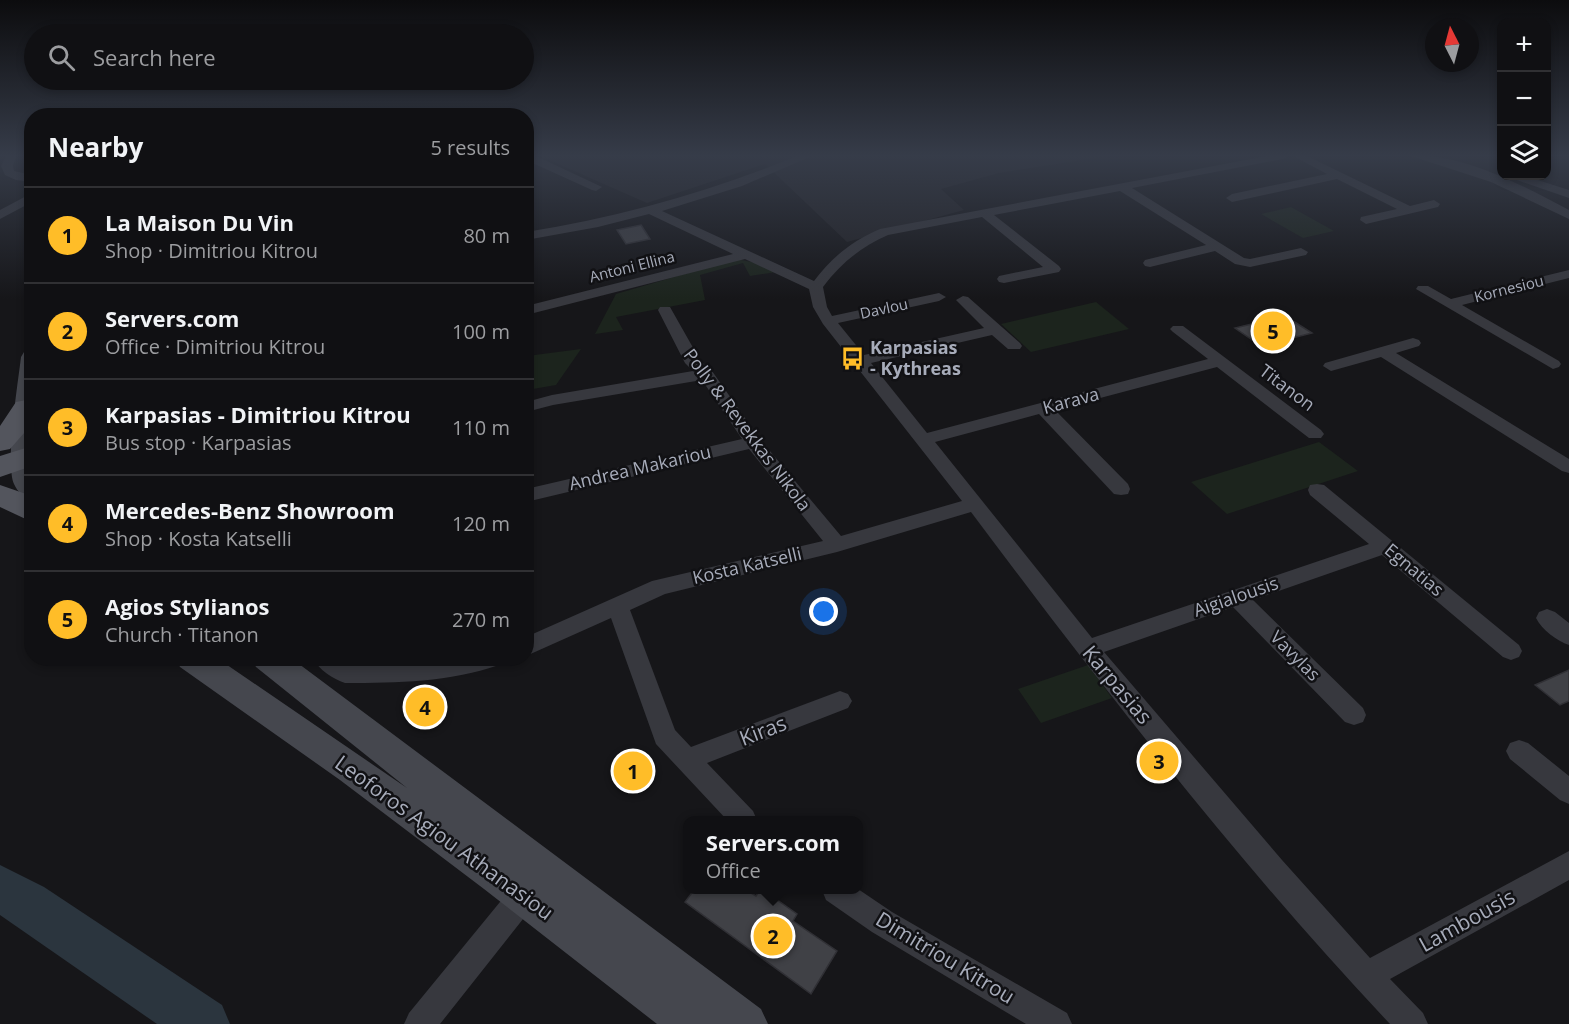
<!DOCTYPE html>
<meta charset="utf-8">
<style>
:root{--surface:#101013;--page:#19191c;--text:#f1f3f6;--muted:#9c9da0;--line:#303033;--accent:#ffbd28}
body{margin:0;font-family:"Open Sans",sans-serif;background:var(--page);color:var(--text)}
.controls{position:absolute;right:18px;top:18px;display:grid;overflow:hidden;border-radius:12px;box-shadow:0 3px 9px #0003}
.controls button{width:54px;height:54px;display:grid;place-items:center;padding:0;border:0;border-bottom:2px solid var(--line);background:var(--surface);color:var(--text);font:30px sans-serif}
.compass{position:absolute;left:1425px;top:18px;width:54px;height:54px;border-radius:50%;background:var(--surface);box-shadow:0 3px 9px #0003;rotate:354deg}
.you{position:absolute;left:824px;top:612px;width:21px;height:21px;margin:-15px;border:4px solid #fff;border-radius:50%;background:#1a73e8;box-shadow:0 0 0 9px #1a73e833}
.badge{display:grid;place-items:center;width:39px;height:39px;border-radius:50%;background:var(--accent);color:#111;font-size:20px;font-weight:700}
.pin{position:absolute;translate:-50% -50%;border:3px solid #fff;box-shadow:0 2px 6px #0006}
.popup{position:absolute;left:683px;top:816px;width:180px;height:78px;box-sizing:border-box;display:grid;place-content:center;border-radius:12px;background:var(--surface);filter:drop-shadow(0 2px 4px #0005);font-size:20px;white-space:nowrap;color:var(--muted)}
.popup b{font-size:22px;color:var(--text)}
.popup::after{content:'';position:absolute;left:50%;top:100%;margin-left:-12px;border:12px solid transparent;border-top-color:var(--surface)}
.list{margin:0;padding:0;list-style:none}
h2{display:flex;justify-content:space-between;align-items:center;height:78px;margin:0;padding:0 24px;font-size:26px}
h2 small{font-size:20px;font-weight:400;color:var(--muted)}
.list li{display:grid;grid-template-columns:39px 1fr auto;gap:18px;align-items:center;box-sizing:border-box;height:96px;padding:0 24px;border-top:2px solid var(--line)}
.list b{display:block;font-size:22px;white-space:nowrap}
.list p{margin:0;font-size:20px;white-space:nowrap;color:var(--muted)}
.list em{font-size:20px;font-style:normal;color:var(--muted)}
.icon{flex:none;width:33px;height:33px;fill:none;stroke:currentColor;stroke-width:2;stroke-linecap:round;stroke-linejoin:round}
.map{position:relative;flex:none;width:1569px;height:1024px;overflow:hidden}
.search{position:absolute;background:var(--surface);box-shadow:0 3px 9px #0003;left:24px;top:24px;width:510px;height:66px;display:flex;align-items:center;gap:15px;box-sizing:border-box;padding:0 21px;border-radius:33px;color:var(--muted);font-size:22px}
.panel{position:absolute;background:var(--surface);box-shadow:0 3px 9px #0003;left:24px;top:108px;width:510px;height:558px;border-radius:24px}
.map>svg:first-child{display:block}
.built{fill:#222226}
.green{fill:#1c241d}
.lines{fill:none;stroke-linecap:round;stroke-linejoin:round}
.river{fill:#2b353e;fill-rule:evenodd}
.building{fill:#404146;stroke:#303035;stroke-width:1.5}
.street{fill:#37383e;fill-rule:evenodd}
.secondary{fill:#45474e;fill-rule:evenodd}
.primary{fill:#53555d;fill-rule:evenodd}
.labels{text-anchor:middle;stroke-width:5;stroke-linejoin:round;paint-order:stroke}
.far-street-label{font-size:15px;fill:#a7acba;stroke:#111114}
.poi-label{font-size:18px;font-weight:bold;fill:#a7acba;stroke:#111114;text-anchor:start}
.street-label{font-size:18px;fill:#a7acba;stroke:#111114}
.near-street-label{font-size:21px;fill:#a7acba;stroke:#111114}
</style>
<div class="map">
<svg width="1569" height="1024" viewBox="0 0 1569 1024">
<rect width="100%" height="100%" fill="#161619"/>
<path class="built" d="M540 156H1108L999 173 941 189 964 210 847 242 765 164 647 203Z"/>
<path class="green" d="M1291 207 1334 231 1303 238 1261 214Z
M736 259 762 264 776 272 750 276 743 263 700 275 705 300 616 317 623 330 595 334 616 294Z
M1096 302 1129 329 1031 352 1001 324Z
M581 349 556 385 527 390V356Z
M1319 442 1358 471 1227 514 1191 482Z
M1088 665 1112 698 1041 723 1018 689Z"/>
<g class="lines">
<path class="river" d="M0 865 44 887 222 1005 230 1024H157L0 915Z"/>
</g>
<path class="building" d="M641 225 650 239 626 244 617 230Z
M1285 316 1312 333 1261 346 1235 328Z
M1569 670V701L1560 705 1535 685Z
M694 890H746L756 896 760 890H763L797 914 793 921 837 951 811 994 685 902Z"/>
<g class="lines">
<path class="street" d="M6 156H16L13 166 14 171 32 175V182L16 180 5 175 1 166Z
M526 156H536L602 187 596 191 592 190 526 160Z
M797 156H812L742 186 662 211 814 281C832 257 852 241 880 229L1267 156H1288L1283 159 1132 188 1244 258 1250 259 1301 248 1308 252 1306 255 1250 267 1235 264 1215 251 1150 267 1145 266 1143 263 1145 260 1206 245 1120 191 994 215 1059 266 1061 269 1059 272 1004 283 999 282 997 279 999 276 1043 267 982 217 888 235C861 247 841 263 823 287L827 307 832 316 939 293 946 297 939 301 838 323 864 355 984 328 956 300 963 296 968 297 1020 343 1022 346 1020 349H1008L992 335 871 363 927 433 1208 359 1173 332 1170 329 1173 326H1183L1321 430 1324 434 1321 438H1309L1217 367 1055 410 1128 484 1130 489 1128 494 1121 495 1114 494 1039 414 935 442 1092 638 1369 544 1310 495 1308 490 1310 485 1317 484 1324 485 1519 645 1522 651 1519 657 1511 660 1503 657 1382 555 1253 600 1363 708 1366 715 1363 722 1354 725 1345 722 1233 607 1104 652 1282 860 1370 958 1569 851V880L1390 979 1423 1013 1428 1024H1390C1239 864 1103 688 971 512L837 552 665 594 630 610 675 730 691 747 840 691 848 694 852 701 848 708 707 763 753 811 757 820H727L656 744 611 618 526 656V637L652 581 823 541 749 449 526 502V489L742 439 702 380 553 405 526 412V402L552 395 693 371 685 363 658 310 660 307H670L700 360 712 371 759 438 841 536 962 501 823 324 813 307 809 289 745 259 526 315V306L733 254 649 214 598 227 526 240V232C620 217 709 192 797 156Z
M1293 156H1307L1410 206 1434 200 1440 204 1438 207 1366 224 1360 220 1361 217 1397 209 1337 179 1232 202 1226 198 1232 194 1327 174Z
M1411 156C1461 152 1526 187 1569 210V219L1491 182Z
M1513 176H1525L1569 190V198L1514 179Z
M32 193V202L0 219V210Z
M1569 270V278L1462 305 1559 361 1561 364 1559 367 1553 369 1416 289 1418 286H1428L1451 299Z
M1413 338 1419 340 1421 343 1419 346 1396 353 1569 459V473L1562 471 1381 357 1331 371 1323 366 1325 363Z
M1547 609 1555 612 1569 623V645C1557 641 1542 630 1536 618L1539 612Z
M313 658H342L349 663C400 663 451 658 502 658L499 665C449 682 398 683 345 683 333 679 319 670 313 658Z
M1519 740 1528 743 1569 776V804L1560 800 1510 759 1506 751 1510 743Z
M528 876 538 880 542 890 538 900 440 1024H404L409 1013 518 880Z
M858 889 892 912 1067 1013 1072 1024H1026L872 932 826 900 822 890Z"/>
<path class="secondary" d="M32 351V499C23 496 18 493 14 484 5 464 18 383 21 357L24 352Z
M175 658H217L407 788 256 667 251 658H291L761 1009 768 1024H657L484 889 340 780 180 667Z"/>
<path class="primary" d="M26 400 32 401V424L10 449 0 451V426L16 402Z
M32 446V466L0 477V456Z
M0 485 32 496V522L0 507Z"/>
</g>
<linearGradient id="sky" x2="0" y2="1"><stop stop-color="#0c0c0e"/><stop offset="0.52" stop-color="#363c49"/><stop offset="1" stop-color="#363c49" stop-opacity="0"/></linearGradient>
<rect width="1569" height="299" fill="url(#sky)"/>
<defs>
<symbol id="bus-bare" viewBox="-9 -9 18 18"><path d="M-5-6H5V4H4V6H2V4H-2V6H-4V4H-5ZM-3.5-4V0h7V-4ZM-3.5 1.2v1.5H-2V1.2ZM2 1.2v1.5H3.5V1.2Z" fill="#ffbd28" stroke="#111114" stroke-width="2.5" paint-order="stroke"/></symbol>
</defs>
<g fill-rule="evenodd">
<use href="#bus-bare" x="836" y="342" width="33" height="33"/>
</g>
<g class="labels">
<g class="far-street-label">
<text transform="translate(632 267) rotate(-14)" y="5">Antoni Ellina</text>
<text transform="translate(1509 289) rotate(-14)" y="5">Kornesiou</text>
<text transform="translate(884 309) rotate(-12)" y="5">Davlou</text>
</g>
<g class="poi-label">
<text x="870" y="354">Karpasias<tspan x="870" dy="21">- Kythreas</tspan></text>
</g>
<g class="street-label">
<text transform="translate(1287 388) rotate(37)" y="6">Titanon</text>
<text transform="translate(1071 401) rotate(-15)" y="6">Karava</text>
<text transform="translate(747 430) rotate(53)" y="6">Polly &amp; Revekkas Nikola</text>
<text transform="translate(640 468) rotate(-13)" y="6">Andrea Makariou</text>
<text transform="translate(747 566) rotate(-13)" y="6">Kosta Katselli</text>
<text transform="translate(1414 570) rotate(40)" y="6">Egnatias</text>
<text transform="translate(1236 597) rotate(-19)" y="6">Aigialousis</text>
<text transform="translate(1295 656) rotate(45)" y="6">Vavylas</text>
</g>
<g class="near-street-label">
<text transform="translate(1117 685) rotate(50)" y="7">Karpasias</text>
<text transform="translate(763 731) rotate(-21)" y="7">Kiras</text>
<text transform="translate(444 838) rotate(36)" y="7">Leoforos Agiou Athanasiou</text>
<text transform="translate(1467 921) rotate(-29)" y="7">Lambousis</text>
<text transform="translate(945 958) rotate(31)" y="7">Dimitriou Kitrou</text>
</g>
</g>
</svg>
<div class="controls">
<button>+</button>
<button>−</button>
<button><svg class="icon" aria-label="layers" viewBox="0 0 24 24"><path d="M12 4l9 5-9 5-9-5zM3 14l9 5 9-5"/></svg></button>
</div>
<svg class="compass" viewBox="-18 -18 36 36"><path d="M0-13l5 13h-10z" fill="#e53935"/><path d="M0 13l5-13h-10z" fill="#9c9da0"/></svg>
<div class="you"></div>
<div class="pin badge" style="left:633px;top:771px">1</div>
<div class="pin badge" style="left:773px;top:936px">2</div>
<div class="popup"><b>Servers.com</b>Office</div>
<div class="pin badge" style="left:1159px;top:761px">3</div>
<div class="pin badge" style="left:425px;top:707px">4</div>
<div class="pin badge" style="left:1273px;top:331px">5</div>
<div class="search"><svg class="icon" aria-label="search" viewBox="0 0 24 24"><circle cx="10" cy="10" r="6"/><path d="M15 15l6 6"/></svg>Search here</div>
<section class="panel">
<h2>Nearby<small>5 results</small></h2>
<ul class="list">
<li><span class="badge">1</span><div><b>La Maison Du Vin</b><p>Shop · Dimitriou Kitrou</p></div><em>80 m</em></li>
<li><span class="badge">2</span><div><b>Servers.com</b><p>Office · Dimitriou Kitrou</p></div><em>100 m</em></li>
<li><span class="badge">3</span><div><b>Karpasias - Dimitriou Kitrou</b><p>Bus stop · Karpasias</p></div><em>110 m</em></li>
<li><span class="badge">4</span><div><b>Mercedes-Benz Showroom</b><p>Shop · Kosta Katselli</p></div><em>120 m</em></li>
<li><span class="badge">5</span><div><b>Agios Stylianos</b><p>Church · Titanon</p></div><em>270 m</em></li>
</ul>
</section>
</div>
